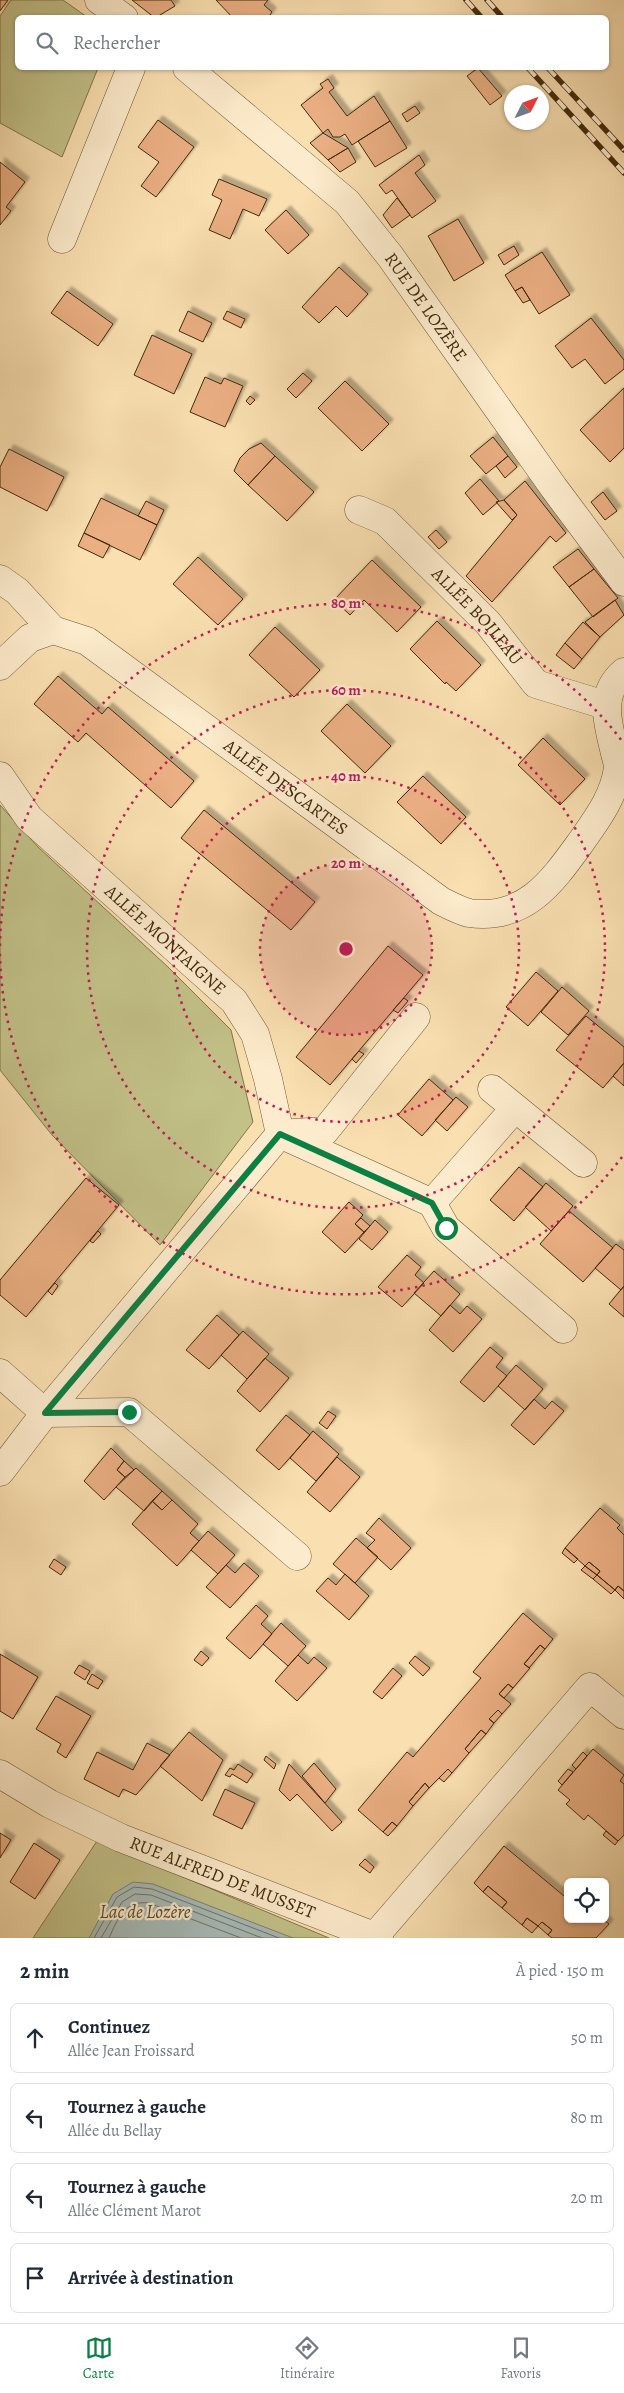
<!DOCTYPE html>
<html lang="fr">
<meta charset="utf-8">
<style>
:root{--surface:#fff;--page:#f6f6f7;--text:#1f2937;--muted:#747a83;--line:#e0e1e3;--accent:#0b8043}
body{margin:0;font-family:Alegreya,serif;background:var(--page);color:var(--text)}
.controls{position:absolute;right:15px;bottom:15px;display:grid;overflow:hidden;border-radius:8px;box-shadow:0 1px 4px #0004}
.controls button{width:45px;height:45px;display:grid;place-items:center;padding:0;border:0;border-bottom:1px solid var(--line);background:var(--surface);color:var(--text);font:25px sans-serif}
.compass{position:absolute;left:504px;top:85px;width:45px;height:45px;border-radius:50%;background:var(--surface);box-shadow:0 1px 4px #0004;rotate:48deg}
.stop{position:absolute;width:15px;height:15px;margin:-11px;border:4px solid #0b8043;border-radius:50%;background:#fff}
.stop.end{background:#0b8043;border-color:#fff;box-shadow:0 1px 5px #0008}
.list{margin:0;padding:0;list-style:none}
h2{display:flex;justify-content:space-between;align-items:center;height:65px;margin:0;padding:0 20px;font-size:21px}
h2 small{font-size:16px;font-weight:400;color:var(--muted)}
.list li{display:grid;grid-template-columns:32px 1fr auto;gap:15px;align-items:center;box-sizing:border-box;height:70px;margin:0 10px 10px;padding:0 10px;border:1px solid var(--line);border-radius:8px}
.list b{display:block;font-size:19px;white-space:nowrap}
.list p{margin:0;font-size:16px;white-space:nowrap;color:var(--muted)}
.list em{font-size:16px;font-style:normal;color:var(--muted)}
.icon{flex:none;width:28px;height:28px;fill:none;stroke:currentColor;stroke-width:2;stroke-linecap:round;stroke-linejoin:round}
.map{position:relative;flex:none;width:624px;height:1938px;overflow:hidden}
.search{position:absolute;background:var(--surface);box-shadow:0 1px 4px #0004;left:15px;right:15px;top:15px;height:55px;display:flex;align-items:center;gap:12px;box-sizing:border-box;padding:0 18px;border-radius:8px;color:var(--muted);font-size:19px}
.sheet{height:385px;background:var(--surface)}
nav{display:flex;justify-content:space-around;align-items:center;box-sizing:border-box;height:70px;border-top:1px solid var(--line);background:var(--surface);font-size:14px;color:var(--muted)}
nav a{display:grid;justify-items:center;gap:2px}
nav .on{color:var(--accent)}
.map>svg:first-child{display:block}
.green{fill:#c2c188;stroke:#827649}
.water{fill:#a5bab8;stroke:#7d8072}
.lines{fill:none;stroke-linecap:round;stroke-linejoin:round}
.shore{stroke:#737261;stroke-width:1}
.building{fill:#eaaf83;stroke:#412a0a;filter:url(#shadow)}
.minor-casing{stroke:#6f5834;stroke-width:29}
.minor{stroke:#fcebcc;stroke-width:28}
.rail-casing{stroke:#412a0a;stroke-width:5.5}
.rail{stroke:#fcebcc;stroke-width:4;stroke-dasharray:11;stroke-linecap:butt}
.route{stroke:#0b8043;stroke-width:6}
.ring{fill:none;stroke:#c2185b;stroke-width:2.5;stroke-dasharray:2.5 5}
.labels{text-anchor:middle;stroke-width:4.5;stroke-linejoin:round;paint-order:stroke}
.street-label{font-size:18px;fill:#412a0a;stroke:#fcebcc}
.water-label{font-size:19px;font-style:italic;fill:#5a4e36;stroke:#fcebcc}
.centre{fill:#c2185b;stroke:#fcebcc;stroke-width:2.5}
.ring-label{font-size:15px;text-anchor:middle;font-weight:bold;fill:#c2185b;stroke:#fcebcc;stroke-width:4.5;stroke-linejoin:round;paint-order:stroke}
</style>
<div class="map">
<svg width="624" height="1938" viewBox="0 0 624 1938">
<defs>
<filter id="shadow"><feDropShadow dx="4.5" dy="-4.5" stdDeviation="1" flood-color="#0004"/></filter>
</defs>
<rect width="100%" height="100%" fill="#fae0b1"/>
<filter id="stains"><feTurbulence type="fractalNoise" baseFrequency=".004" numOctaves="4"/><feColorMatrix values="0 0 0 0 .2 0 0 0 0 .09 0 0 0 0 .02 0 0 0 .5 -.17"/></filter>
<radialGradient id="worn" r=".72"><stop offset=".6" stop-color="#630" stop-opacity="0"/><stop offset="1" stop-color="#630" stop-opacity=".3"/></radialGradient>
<path class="green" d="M11 0H63L87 17 18 18V68H98L62 157 0 123V16Z
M0 805 38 847 168 967 231 1030 253 1122 160 1245 52 1135 0 1070Z
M97 1841 329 1938H33Z"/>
<path class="water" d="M133 1882 153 1884 293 1938H89L113 1894Z"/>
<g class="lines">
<path class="shore" d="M94 1938 117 1897 134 1887 152 1889 279 1938
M101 1938 122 1902 135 1894 151 1895 262 1938
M109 1938C118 1918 125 1900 149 1903L241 1938"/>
</g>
<path class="building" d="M0 0H8L0 11Z
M132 0H171L175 6 155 18Z
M216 0H268L264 5 272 12 268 18H233Z
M478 68 502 96 490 105 467 76Z
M328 79 334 88 329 92 347 116 374 96 390 121 352 145 345 134 340 137H333L328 129 323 133 301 105 323 88 320 84Z
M415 106 420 113 407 122 402 114Z
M158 120 194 147 156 197 141 186 159 162 138 147Z
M390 121 407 148 375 167 358 141Z
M323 133 348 148 328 160 310 143Z
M348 148 356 162 340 172 328 160Z
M419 155 425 165 415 173 436 201 412 218 392 190 386 194 379 185Z
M0 162 25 182 6 207 11 211 0 225Z
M219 179 267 199 259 216 243 209 230 239 209 230 222 200 212 195Z
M397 198 410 215 392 228 383 215Z
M286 210 309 235 288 254 265 230Z
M458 219 484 263 454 281 428 236Z
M514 246 519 255 504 265 498 255Z
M542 252 570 295 539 314 522 287 515 291 505 275Z
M339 267 368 294 347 317 336 306 319 323 302 307Z
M522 287 530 300 523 303 515 291Z
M67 291 113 324 98 346 51 313Z
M188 311 212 323 203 342 179 331Z
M227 311 245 319 241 328 223 319Z
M591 318 624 360V369L605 384 585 359 572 368 555 346Z
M152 335 192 354 174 394 134 375Z
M303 373 312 381 296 398 287 389Z
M205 377 221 384 224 378 243 386 225 427 190 412Z
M345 381 389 424 362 451 318 408Z
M624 388V448L610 462 580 430Z
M250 396 255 400 250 405 246 401Z
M493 437 508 456 486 474 470 456Z
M261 443 275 456 248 485 234 471 240 458 249 449Z
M9 449 64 477 47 511 0 487V467Z
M275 456 314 492 287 521 248 485Z
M508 456 517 467 505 478 496 466Z
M480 479 499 501 483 515 465 493Z
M525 481 566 533 556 542 550 536 492 602 466 576 517 515 504 500Z
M603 492 617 511 605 520 591 502Z
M101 498 157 525 140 560 84 533Z
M504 500 517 515 512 520 496 502Z
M146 501 164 510 157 525 138 516Z
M436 530 447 542 439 549 428 537Z
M84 533 110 545 103 558 78 546Z
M578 549 594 569 569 587 553 567Z
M198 557 243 599 218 625 173 584Z
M372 560 421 607 397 632 364 600 350 615 334 600Z
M594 569 618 598 593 617 569 587Z
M615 600 624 615 600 637 585 622Z
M437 621 481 665 456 691 446 682 445 684 410 649Z
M583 622 600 637 582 659 565 643Z
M275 627 320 670 294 697 249 655Z
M565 643 582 659 574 669 556 655Z
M58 676 102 714 108 707 194 781 171 808 86 733 78 742 34 704Z
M347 704 391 746 365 773 321 731Z
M543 738 585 779 560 805 518 765Z
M423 776 466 817 441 844 397 802Z
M204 810 315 902 291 930 181 838Z
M388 946 423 975 330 1085 296 1057Z
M536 972 558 991 528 1026 506 1007Z
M562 987 589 1011 568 1035 541 1012Z
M404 998 408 1001 398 1013 393 1010Z
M586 1016 624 1047V1063L603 1088 556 1050Z
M359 1051 364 1054 356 1063 352 1059Z
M624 1063V1086L613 1076Z
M429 1079 453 1100 422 1136 398 1115Z
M456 1097 468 1107 447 1131 435 1120Z
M519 1167 543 1187 514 1221 490 1200Z
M86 1178 119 1205 26 1317 0 1295V1280Z
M546 1183 573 1206 551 1231 525 1207Z
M349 1202 363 1215 355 1224 364 1232 345 1253 322 1232Z
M569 1211 613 1248 583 1282 540 1244Z
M361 1218 370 1226 364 1232 355 1224Z
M375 1220 388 1232 372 1250 359 1239Z
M98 1231 101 1234 93 1243 90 1241Z
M616 1244 624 1250V1286L621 1290 595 1268Z
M407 1255 421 1267 415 1275 424 1283 402 1307 378 1287Z
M434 1271 460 1294 441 1316 414 1293Z
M55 1283 58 1286 52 1295 48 1291Z
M624 1286V1317L609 1304Z
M450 1305 460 1314 467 1306 482 1319 453 1352 429 1330Z
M217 1315 239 1335 209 1369 186 1350Z
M243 1331 269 1354 247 1379 221 1355Z
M490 1347 503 1358 496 1367 507 1376 484 1402 460 1382Z
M265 1358 289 1378 260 1412 237 1391Z
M516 1365 543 1389 525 1410 498 1386Z
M534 1399 545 1409 552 1401 564 1411 534 1445 511 1425Z
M328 1411 336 1416 327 1429 319 1423Z
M286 1415 310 1435 279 1470 256 1450Z
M313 1431 339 1454 316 1481 290 1458Z
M111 1448 124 1461 117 1470 125 1477 104 1500 84 1481Z
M337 1457 360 1477 330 1512 307 1492Z
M124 1461 134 1470 125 1477 117 1470Z
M136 1468 162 1491 144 1511 116 1487Z
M162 1491 172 1500 162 1510 152 1501Z
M172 1500 198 1524 190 1533 199 1541 177 1566 132 1524 152 1501 162 1510Z
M600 1508 620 1525 617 1528 624 1535V1591L618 1586 615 1590 597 1575 600 1571 589 1562 585 1566 565 1548Z
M379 1518 411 1548 391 1570 367 1548 375 1540 366 1533Z
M208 1531 235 1555 218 1574 191 1550Z
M356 1538 378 1557 355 1583 333 1564Z
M565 1548 578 1559 574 1563 562 1553Z
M54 1559 66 1567 61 1575 49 1567Z
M589 1562 600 1571 597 1575 585 1566Z
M244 1563 259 1576 230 1608 206 1587 226 1565 235 1573Z
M585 1566 597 1575 593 1579 581 1570Z
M345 1574 369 1596 349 1620 316 1591 328 1578 336 1585Z
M597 1575 615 1590 611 1594 593 1579Z
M618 1586 624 1591V1599L615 1590Z
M256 1605 268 1616 261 1624 272 1634 250 1659 226 1638Z
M523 1613 553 1639 545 1649 540 1645 524 1664 530 1668 513 1688 508 1684 499 1694 511 1704 502 1714 498 1710 489 1719 494 1723 486 1734 481 1730 465 1749 469 1753 452 1773 448 1769 429 1788 425 1783 409 1802 413 1806 397 1826 392 1822 383 1832 358 1810 407 1752 413 1757 481 1678 473 1672Z
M281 1623 306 1646 288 1666 263 1644Z
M540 1645 545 1649 529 1668 524 1664Z
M201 1651 209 1658 202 1666 194 1660Z
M0 1654 38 1677 13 1719 0 1711Z
M298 1655 308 1664 314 1657 327 1668 297 1701 275 1681Z
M415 1656 430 1668 423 1676 409 1663Z
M79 1665 90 1671 85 1680 74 1673Z
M393 1668 402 1676 382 1699 373 1692Z
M92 1674 103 1681 98 1689 87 1683Z
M508 1684 513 1688 504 1698 499 1694Z
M56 1696 91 1716 66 1758 57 1752 61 1744 36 1729Z
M498 1710 502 1714 494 1723 489 1719Z
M481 1730 486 1734 469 1753 465 1749Z
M189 1732 223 1760 202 1801 160 1766Z
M147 1743 170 1755 136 1795 123 1789 119 1797 84 1779 97 1752 133 1770Z
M593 1749 624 1775 620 1781 624 1784V1835L618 1841 588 1815 584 1820 566 1804 570 1800 558 1790Z
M583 1752 587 1756 576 1769 572 1765Z
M266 1756 276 1764 274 1769 264 1760Z
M314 1763 336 1789 325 1803 302 1776Z
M238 1764 253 1774 247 1783 232 1774 230 1777 225 1775 230 1768 234 1770Z
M289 1764 342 1822 332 1831 297 1794 290 1801 279 1790Z
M448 1769 452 1773 444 1782 439 1778Z
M568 1769 573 1772 562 1785 558 1781Z
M425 1783 429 1788 413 1806 409 1802Z
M225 1789 255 1803 242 1829 213 1815Z
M392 1822 397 1826 388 1836 383 1832Z
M606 1831 618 1841 615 1845 603 1835Z
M0 1833 11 1840 0 1858Z
M34 1843 60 1860 35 1899 10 1882Z
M504 1846 564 1896 568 1891V1919H603L609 1924 596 1938H552L548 1935 552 1930 542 1922 538 1926 527 1918 522 1925 502 1908 507 1902 488 1886 483 1892 474 1883Z
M365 1859 374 1867 370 1873 359 1865Z
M488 1886 507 1902 502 1908 483 1892Z
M527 1918 538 1926 532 1933 522 1925Z
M542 1922 552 1930 548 1935 538 1926Z"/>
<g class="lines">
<defs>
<g id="minor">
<path d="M99 0 124 18"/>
<path id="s1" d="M187 68 347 202 390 256 554 488 624 582"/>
<path d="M62 239 131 68"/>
<path id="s2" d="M359 510 385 521 488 623 536 684 605 705"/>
<path d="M0 579 17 591 53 630"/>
<path id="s3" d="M0 666 30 638 53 630 87 641 441 901C449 905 460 911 469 913 525 921 552 882 581 842 597 819 614 797 618 768 618 762 615 755 614 749 607 721 599 693 624 672"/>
<path id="s4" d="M0 776 29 818 234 1001 255 1034 268 1079 280 1134 432 1203 446 1228 563 1329"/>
<path d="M492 1089 583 1163"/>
<path d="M432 1203 515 1108"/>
<path d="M0 1373 45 1413 129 1412 297 1556"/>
<path d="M0 1472 45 1413 280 1134 325 1131 416 1017"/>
<path id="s5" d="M0 1774 50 1804 121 1838 379 1938"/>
<path d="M375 1936 590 1687 624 1715"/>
</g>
</defs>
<use href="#minor" class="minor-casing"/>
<use href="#minor" class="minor"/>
<defs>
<path id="rail" d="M466 0 482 18
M487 0 503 18
M528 68 624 173
M548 68 624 150"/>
</defs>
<use href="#rail" class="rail-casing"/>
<use href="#rail" class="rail"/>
</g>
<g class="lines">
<path class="route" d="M129 1412 45 1413 280 1134 432 1203 446 1228"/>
</g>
<circle cx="346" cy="949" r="86" fill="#c2185b" fill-opacity=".12"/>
<g class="ring">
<circle cx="346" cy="949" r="86"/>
<circle cx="346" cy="949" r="173"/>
<circle cx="346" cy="949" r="259"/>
<path d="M622 1157A346 346 0 0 1 0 952M0 946A346 346 0 0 1 622 741"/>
</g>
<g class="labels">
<g class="street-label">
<text dy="6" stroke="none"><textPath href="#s1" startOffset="340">RUE DE LOZÈRE</textPath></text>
<text dy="6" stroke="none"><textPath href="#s2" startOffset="161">ALLÉE BOILEAU</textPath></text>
<text dy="6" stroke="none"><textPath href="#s3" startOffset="348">ALLÉE DESCARTES</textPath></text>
<text dy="6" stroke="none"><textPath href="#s4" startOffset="234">ALLÉE MONTAIGNE</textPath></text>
<text dy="6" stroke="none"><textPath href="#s5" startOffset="246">RUE ALFRED DE MUSSET</textPath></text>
</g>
<g class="water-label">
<text x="145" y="1918">Lac de Lozère</text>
</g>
</g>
<circle cx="346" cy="949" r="8" class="centre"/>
<g class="ring-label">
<text x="346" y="608">80 m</text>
<text x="346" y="695">60 m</text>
<text x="346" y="781">40 m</text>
<text x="346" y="868">20 m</text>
</g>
<rect width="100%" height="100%" filter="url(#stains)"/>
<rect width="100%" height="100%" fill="url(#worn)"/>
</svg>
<div class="controls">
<button><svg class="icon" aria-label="locate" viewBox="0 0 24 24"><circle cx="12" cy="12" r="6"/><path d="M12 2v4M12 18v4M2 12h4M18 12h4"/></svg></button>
</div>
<svg class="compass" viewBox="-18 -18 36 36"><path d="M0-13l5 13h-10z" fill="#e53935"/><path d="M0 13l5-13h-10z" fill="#747a83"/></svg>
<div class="stop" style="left:446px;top:1228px"></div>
<div class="stop end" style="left:129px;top:1412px"></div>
<div class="search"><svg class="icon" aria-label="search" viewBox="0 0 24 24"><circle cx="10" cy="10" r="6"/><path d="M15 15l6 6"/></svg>Rechercher</div>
</div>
<section class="sheet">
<h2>2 min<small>À pied · 150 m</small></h2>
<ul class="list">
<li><svg class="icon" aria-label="ahead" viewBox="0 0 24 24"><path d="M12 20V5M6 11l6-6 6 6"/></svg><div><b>Continuez</b><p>Allée Jean Froissard</p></div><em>50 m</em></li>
<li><svg class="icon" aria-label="left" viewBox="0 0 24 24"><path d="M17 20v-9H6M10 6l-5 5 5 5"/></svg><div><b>Tournez à gauche</b><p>Allée du Bellay</p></div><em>80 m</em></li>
<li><svg class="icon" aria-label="left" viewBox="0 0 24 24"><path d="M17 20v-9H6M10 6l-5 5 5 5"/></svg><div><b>Tournez à gauche</b><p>Allée Clément Marot</p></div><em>20 m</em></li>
<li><svg class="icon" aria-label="arrive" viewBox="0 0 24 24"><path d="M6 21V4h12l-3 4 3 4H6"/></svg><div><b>Arrivée à destination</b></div></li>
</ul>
</section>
<nav>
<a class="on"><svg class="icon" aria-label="map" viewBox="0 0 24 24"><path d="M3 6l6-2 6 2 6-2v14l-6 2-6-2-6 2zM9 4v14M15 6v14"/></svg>Carte</a>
<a><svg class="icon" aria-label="directions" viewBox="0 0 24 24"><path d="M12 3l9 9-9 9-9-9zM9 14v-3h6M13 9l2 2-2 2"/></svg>Itinéraire</a>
<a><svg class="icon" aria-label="saved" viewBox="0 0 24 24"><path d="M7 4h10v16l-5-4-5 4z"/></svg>Favoris</a>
</nav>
